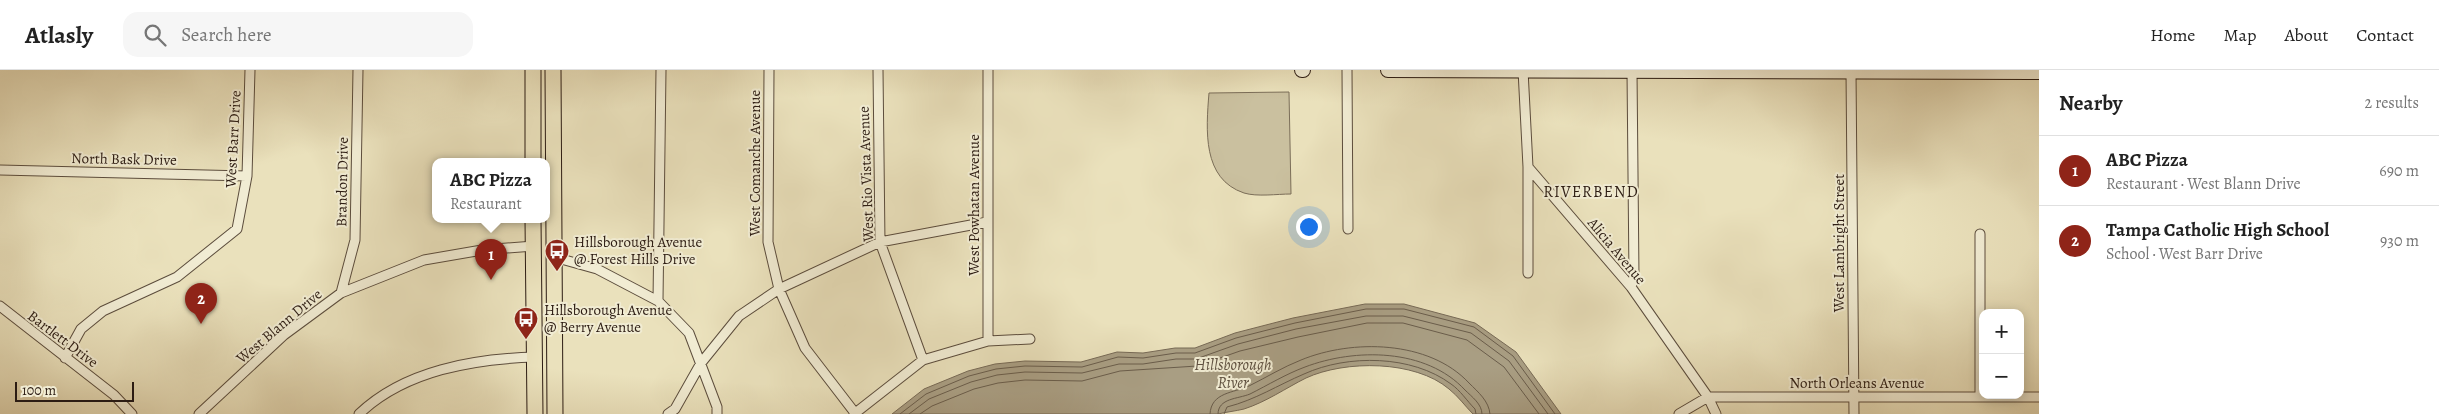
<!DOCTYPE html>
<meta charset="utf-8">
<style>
:root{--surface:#fff;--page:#f6f6f6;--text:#222;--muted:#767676;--line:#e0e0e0;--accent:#8f2418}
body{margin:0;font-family:Alegreya,serif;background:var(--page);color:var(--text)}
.controls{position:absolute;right:15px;bottom:15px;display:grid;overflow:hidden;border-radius:10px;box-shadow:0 2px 12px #0003}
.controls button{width:45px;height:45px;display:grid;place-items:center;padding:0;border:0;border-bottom:1px solid var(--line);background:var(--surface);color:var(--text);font:25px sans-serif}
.scale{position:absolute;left:15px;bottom:12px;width:119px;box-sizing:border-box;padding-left:5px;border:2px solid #2c1c13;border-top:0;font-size:14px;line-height:18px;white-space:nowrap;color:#2c1c13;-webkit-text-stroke:4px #f1ecd3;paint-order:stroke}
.you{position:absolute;left:1308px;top:156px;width:18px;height:18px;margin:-12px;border:4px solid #fff;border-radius:50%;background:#1a73e8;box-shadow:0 0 0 8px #1a73e833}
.badge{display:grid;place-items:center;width:32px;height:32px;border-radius:50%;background:var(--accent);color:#fff;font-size:16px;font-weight:700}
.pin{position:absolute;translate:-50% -41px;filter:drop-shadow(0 1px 2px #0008)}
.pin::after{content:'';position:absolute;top:26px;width:18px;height:15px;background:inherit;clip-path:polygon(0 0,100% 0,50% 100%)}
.popup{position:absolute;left:432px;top:88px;width:118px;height:65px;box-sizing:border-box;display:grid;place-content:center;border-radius:10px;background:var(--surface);filter:drop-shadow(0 1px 4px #0005);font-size:16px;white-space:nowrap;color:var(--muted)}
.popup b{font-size:19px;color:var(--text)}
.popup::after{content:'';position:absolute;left:50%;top:100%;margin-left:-10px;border:10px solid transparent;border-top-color:var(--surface)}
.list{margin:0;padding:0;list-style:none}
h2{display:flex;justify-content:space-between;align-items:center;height:65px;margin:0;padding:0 20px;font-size:21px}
h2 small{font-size:16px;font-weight:400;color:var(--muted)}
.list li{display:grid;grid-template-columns:32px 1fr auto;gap:15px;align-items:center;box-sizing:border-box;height:70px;padding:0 20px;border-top:1px solid var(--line)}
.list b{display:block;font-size:19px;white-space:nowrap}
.list p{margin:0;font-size:16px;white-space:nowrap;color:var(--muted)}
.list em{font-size:16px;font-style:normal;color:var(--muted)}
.icon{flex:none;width:28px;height:28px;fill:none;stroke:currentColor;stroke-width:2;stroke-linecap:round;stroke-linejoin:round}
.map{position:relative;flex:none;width:2039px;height:344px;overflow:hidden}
header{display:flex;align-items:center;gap:30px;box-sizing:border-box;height:70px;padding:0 25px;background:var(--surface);border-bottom:1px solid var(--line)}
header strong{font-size:24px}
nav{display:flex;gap:28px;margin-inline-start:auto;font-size:18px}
.search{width:350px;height:45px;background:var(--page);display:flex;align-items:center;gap:12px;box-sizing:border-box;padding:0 18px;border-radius:15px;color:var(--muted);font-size:19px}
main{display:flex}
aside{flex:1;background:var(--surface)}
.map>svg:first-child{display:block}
.green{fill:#cac09f;stroke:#7b6e59}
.water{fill:#a99e83;stroke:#776a56}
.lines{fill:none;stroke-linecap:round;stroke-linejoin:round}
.shore{stroke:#6a5d4b;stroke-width:1}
.street-casing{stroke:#5c4d3d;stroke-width:11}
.secondary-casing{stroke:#2c1c13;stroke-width:16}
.primary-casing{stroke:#2c1c13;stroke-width:17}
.street{stroke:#f1ecd3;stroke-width:9}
.secondary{stroke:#f1ecd3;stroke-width:14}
.primary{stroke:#eae1bc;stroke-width:15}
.labels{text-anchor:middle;stroke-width:4;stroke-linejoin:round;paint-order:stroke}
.street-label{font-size:15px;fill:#2c1c13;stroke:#f1ecd3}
.poi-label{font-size:15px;fill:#2c1c13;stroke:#f1ecd3;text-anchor:start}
.neighbourhood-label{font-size:16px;letter-spacing:1px;fill:#2c1c13;stroke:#f1ecd3}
.water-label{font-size:16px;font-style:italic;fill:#5e5040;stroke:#f1ecd3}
</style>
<header>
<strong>Atlasly</strong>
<div class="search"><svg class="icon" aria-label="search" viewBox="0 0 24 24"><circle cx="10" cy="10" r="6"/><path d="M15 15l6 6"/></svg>Search here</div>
<nav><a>Home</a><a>Map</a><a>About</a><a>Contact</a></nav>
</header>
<main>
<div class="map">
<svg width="2039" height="344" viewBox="0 0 2039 344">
<rect width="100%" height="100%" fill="#eae1bc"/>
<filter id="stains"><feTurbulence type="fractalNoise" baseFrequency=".004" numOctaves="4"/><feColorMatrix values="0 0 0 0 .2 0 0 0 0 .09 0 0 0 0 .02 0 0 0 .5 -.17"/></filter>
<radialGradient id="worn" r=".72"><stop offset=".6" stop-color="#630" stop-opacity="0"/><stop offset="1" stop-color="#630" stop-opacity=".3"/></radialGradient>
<path class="green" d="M1289 22 1291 124C1277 124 1257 127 1244 123 1202 109 1206 60 1209 23Z"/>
<path class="water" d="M1365 234H1404L1475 253 1516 282 1561 344H1473C1465 336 1458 326 1449 319 1415 290 1345 290 1306 308 1286 318 1266 332 1244 339 1236 341 1226 342 1218 344H892L924 319 968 301 995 294 1025 291 1081 292 1117 282 1143 283 1175 278H1195L1235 263 1293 248Z"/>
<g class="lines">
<path class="shore" d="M900 344 926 324 969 306 996 299 1025 296 1082 297 1118 287 1143 288 1176 283H1195L1236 268 1295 253 1366 239H1404L1474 257 1513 286 1555 344
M909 344 929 329 971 312 997 305 1025 302 1082 303 1119 294H1143L1176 289H1196L1238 274 1296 259 1366 246H1403L1471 263 1509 291 1548 344
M920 344 932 336 974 319 998 313 1025 310 1082 311 1120 301 1197 296 1240 281 1298 267 1367 253H1403L1467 270 1504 297 1539 344
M1210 344C1211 322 1234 323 1249 316 1267 307 1283 297 1301 290 1352 269 1429 270 1469 313 1478 322 1489 331 1490 344
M1218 344C1218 328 1238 329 1250 324 1268 315 1286 304 1305 297 1355 278 1426 278 1465 320 1472 327 1482 334 1482 344
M1224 344 1227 337C1255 330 1278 315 1304 304 1348 284 1412 285 1451 314 1460 320 1467 331 1475 339L1476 344"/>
<defs>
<path id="street" d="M661 0 658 231 689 263 717 337V344
M769 0 768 172 779 219 805 278 855 343
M878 0 880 172 923 290
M988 0V271
M1347 0 1348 159
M1523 0 1528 97 1631 217 1708 327 1716 344
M1851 1 1854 344
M1528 97V203
M0 100 247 106
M1980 164V327
M554 187 597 199 658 231
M1631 217 1634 207 1632 1
M341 223 355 170 358 0
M0 236 114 325 132 344
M65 288 81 259 103 241 177 207 237 159 247 106 250 0
M199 344 284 265 341 223 424 190 482 180 534 176
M359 344C405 300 474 289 535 287
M668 344 675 339 701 293 739 246 779 219 880 172 987 152
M854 344 923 290 988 271 1030 269
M1679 344 1708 327H2039"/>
<path id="secondary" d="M1302 0H1303
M1388 0 2039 2"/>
<path id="primary" d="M533 0V91
M553 0 555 344
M533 149 535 344"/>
</defs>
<use href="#street" class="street-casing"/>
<use href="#secondary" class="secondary-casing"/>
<use href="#primary" class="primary-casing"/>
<use href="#street" class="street"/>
<use href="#secondary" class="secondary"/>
<use href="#primary" class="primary"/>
</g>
<defs>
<symbol id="bus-pin" viewBox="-11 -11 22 30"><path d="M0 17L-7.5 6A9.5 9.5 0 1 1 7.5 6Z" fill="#8f2418" stroke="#f1ecd3"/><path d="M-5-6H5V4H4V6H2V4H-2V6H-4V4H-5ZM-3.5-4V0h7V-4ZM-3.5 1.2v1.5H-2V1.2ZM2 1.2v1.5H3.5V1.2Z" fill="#fff"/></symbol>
</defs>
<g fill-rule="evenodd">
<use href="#bus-pin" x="543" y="167" width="28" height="38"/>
<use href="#bus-pin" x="512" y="235" width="28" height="38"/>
</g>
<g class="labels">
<g class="street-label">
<text transform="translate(233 69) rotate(-87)" y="5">West Barr Drive</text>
<text transform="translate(124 89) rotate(1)" y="5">North Bask Drive</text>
<text transform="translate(755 93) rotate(-90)" y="5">West Comanche Avenue</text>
<text transform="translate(866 104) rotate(-92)" y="5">West Rio Vista Avenue</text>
<text transform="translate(342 112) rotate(-89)" y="5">Brandon Drive</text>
<text transform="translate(974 135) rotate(-90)" y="5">West Powhatan Avenue</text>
<text transform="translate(1839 173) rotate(-90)" y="5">West Lambright Street</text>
<text transform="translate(1617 181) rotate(50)" y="5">Alicia Avenue</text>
<text transform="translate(279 256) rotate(-40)" y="5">West Blann Drive</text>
<text transform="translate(63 269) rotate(37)" y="5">Bartlett Drive</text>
<text x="1857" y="318">North Orleans Avenue</text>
</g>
<g class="poi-label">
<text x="574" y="177">Hillsborough Avenue<tspan x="574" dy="17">@ Forest Hills Drive</tspan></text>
<text x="544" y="245">Hillsborough Avenue<tspan x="544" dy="17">@ Berry Avenue</tspan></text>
</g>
<g class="neighbourhood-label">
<text x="1591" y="127">RIVERBEND</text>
</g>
<g class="water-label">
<text x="1233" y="300">Hillsborough<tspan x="1233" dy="18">River</tspan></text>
</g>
</g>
<rect width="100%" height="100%" filter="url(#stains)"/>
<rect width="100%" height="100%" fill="url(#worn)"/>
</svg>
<div class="controls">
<button>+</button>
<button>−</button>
</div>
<div class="scale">100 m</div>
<div class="you"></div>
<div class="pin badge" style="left:491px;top:210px">1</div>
<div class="popup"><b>ABC Pizza</b>Restaurant</div>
<div class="pin badge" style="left:201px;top:254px">2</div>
</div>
<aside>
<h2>Nearby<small>2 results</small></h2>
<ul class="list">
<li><span class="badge">1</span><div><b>ABC Pizza</b><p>Restaurant · West Blann Drive</p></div><em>690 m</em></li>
<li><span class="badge">2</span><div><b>Tampa Catholic High School</b><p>School · West Barr Drive</p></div><em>930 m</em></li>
</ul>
</aside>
</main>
